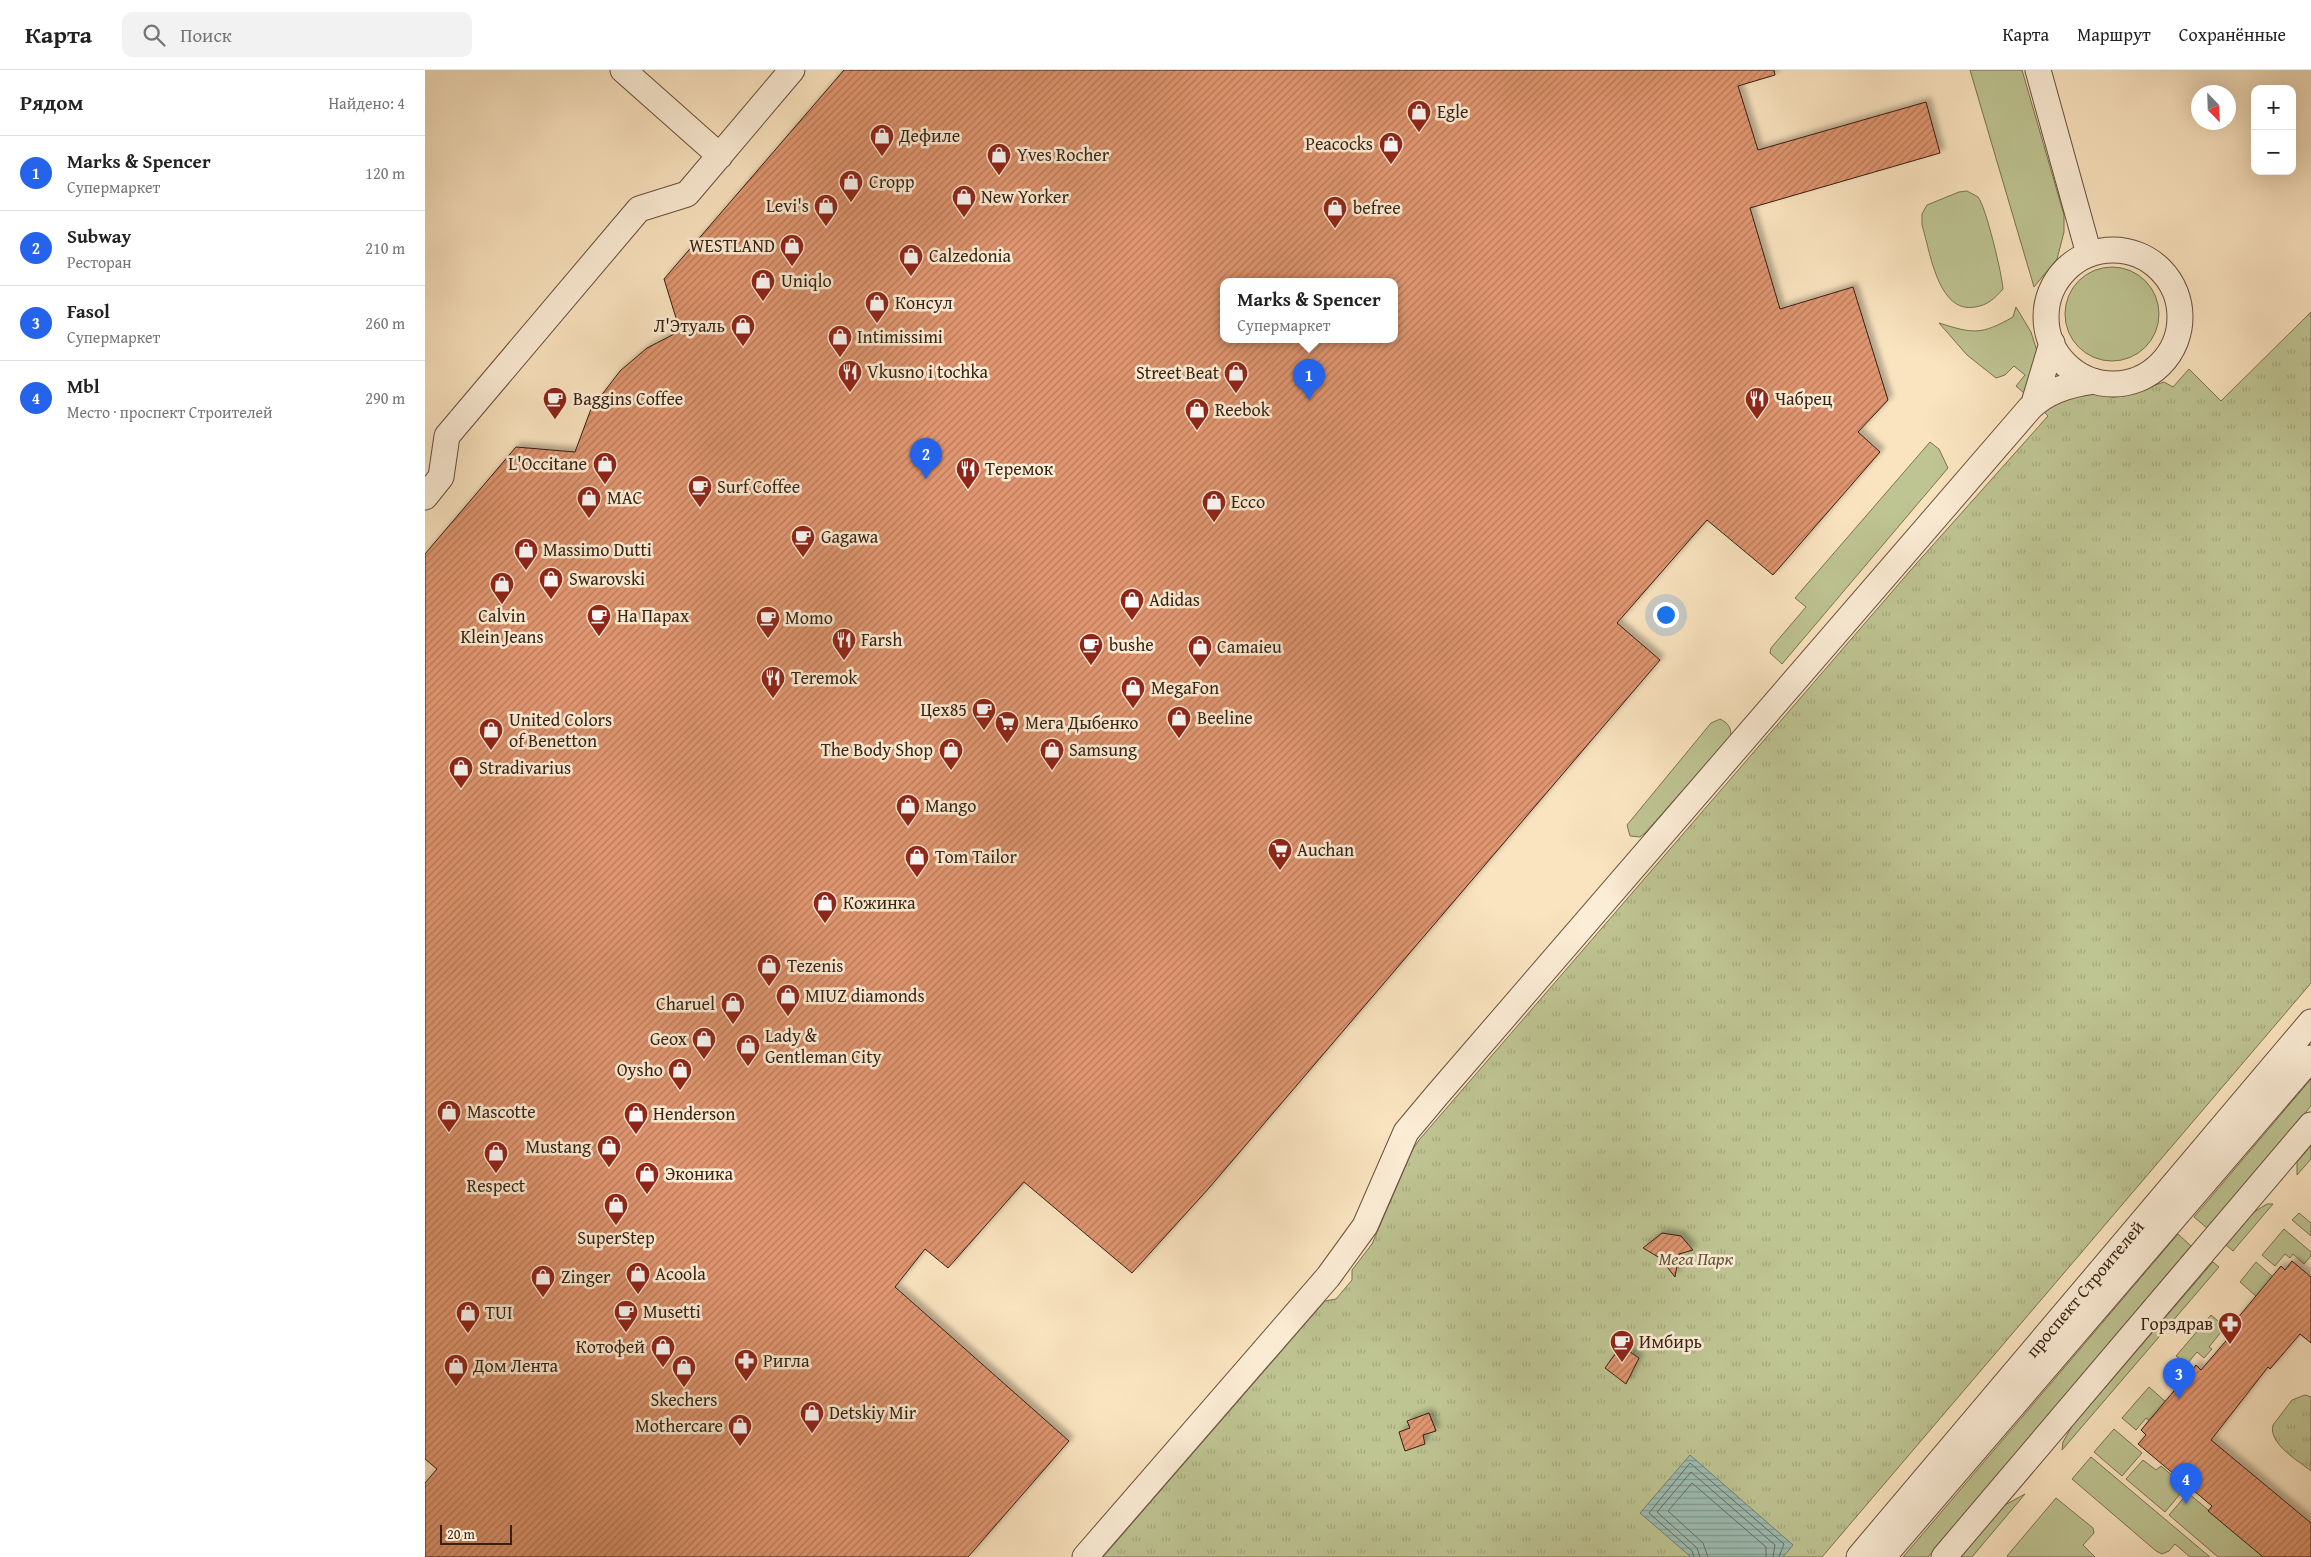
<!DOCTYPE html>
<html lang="ru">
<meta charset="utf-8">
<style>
:root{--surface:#fff;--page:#f2f2f2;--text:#222;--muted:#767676;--line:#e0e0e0;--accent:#2563eb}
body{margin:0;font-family:"Gentium Book Plus",serif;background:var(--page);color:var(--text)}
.controls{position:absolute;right:15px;top:15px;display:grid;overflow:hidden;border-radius:10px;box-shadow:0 5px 20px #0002}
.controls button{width:45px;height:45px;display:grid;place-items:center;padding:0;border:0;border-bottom:1px solid var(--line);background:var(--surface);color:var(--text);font:25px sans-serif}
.compass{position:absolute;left:1766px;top:15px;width:45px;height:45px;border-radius:50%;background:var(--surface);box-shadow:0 5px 20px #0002;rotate:157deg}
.scale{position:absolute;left:15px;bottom:12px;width:72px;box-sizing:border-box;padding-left:5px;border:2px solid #371f11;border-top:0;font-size:14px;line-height:18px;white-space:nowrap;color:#371f11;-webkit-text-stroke:4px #fcedd6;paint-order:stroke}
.you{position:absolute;left:1240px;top:544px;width:18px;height:18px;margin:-12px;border:4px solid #fff;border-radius:50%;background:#1a73e8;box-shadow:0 0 0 8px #1a73e833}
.badge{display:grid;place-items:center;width:32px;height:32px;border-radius:50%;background:var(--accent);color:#fff;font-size:16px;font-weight:700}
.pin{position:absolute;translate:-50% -41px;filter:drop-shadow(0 1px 2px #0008)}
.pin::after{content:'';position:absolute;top:26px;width:18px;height:15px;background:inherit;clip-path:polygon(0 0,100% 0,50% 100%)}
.popup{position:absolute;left:795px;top:208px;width:178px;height:65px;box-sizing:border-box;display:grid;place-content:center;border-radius:10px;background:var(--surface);filter:drop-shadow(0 1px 4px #0005);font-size:16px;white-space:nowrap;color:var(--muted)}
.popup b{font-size:19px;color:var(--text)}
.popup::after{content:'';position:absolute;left:50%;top:100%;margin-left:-10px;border:10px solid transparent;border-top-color:var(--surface)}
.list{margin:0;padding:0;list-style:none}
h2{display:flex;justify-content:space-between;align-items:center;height:65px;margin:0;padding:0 20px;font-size:21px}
h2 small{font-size:16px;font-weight:400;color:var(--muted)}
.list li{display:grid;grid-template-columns:32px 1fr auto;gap:15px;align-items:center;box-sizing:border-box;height:75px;padding:0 20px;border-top:1px solid var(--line)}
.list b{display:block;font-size:19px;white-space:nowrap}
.list p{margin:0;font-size:16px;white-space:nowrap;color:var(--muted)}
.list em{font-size:16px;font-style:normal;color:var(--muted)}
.icon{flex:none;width:28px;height:28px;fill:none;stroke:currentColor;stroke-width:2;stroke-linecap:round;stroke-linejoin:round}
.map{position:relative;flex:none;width:1886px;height:1487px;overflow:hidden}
header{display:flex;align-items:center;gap:30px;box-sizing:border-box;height:70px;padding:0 25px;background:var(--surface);border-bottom:1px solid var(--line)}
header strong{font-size:24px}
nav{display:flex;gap:28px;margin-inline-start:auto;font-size:18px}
.search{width:350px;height:45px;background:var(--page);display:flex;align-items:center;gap:12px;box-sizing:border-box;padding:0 18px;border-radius:10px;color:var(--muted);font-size:19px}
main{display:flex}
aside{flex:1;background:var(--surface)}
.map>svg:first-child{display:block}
.green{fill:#bec492;stroke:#7a7252}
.park{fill:url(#park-tufts);stroke:#7a7252}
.water{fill:url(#water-rules);stroke:#757e73}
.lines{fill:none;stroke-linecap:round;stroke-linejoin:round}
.shore{stroke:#6a6e62;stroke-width:1}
.building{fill:url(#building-hatch);stroke:#371f11;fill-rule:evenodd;filter:url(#shadow)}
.minor-casing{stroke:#68503d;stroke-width:27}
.minor{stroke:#fcedd6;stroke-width:25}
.labels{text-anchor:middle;stroke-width:5;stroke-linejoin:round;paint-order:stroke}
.poi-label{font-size:18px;fill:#371f11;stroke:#fcedd6;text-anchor:start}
.park-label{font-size:18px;font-style:italic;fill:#605138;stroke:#fcedd6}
.street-label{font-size:18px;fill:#371f11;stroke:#fcedd6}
</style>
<header>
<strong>Карта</strong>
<div class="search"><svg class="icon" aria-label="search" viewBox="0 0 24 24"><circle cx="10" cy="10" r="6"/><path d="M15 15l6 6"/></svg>Поиск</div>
<nav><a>Карта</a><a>Маршрут</a><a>Сохранённые</a></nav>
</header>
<main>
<aside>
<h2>Рядом<small>Найдено: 4</small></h2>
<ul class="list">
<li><span class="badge">1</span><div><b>Marks &amp; Spencer</b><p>Супермаркет</p></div><em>120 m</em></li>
<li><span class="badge">2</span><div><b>Subway</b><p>Ресторан</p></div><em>210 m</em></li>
<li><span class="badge">3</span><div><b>Fasol</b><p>Супермаркет</p></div><em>260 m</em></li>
<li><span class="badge">4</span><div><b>Mbl</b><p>Место · проспект Строителей</p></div><em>290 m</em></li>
</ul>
</aside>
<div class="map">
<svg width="1886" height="1487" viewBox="0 0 1886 1487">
<defs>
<pattern id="park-tufts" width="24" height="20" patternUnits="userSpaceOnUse" patternTransform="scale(1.25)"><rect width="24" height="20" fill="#bec492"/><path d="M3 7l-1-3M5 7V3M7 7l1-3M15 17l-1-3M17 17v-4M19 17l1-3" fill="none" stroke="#a4a87d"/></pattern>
<pattern id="water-rules" width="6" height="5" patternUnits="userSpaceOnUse" patternTransform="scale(1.25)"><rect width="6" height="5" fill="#9ebeb4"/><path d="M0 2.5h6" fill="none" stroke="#829a91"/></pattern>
<pattern id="building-hatch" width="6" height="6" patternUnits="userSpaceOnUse" patternTransform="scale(1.25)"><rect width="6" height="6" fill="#e09670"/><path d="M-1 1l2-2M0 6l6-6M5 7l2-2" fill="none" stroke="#b67a5b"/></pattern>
<filter id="shadow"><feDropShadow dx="4.5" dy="-4.5" stdDeviation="2.5" flood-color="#0004"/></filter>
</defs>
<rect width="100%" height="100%" fill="#fae4c0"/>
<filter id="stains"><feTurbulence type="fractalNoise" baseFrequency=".004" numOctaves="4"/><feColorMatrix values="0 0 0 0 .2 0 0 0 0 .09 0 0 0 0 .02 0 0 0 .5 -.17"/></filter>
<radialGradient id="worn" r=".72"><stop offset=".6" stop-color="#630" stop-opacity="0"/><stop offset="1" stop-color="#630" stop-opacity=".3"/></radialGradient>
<path class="green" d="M1545 0H1597L1639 145V162L1632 189 1609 217Z
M1542 121C1545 123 1550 125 1553 127 1561 137 1577 204 1578 219 1569 229 1563 235 1550 237 1513 244 1505 181 1497 155V144L1502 135 1534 122Z
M1640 244a47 47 0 1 1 94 0a47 47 0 1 1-94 0Z
M1591 237 1606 262 1612 281 1599 323 1591 316 1600 305 1589 296 1580 305 1571 308 1542 285 1514 253C1549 264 1556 265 1588 247Z
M1505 372 1514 379 1523 398 1357 594 1345 583 1346 578 1381 537 1370 528Z
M1295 649C1303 653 1306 657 1306 666L1220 763 1215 767 1205 766 1202 755 1286 653Z
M1886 1009V1036L1782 1158 1769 1147Z
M1886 1076V1089L1872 1105V1092Z
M1842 1134H1848L1808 1181 1801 1175 1829 1142Z
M1874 1143 1886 1153V1166L1867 1150Z
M1859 1159 1886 1182V1186L1879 1194 1868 1184 1865 1188 1860 1184 1850 1196 1837 1185Z
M1753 1164 1766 1176 1503 1487H1478Z
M1788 1192 1794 1197 1637 1380 1638 1372 1647 1356Z
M1831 1192 1848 1207 1831 1226 1815 1212Z
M1786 1245 1800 1257 1784 1277 1787 1279 1779 1288 1772 1282 1762 1294 1751 1286Z
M1724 1317 1741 1332 1725 1351 1721 1348 1711 1360 1697 1348Z
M1689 1359 1717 1383 1697 1406 1669 1382Z
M1666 1387 1785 1487H1765L1750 1474 1744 1481 1737 1484 1731 1481 1647 1409Z
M1718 1390 1731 1400 1736 1396 1761 1417 1740 1442 1701 1409Z
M1763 1423 1839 1487H1793L1744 1445Z
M1600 1424 1547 1487H1535L1578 1436Z
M1631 1428 1668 1458 1669 1463 1658 1475 1670 1487H1583L1582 1486Z"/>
<path class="park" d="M1886 242V913L1397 1487H678L900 1231 911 1229 927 1210V1200L947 1174 988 1079 994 1070 1491 494 1623 346 1619 342 1626 334 1661 323 1688 327 1699 326 1739 312 1748 317 1764 299 1796 331Z
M1880 1325 1886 1327V1401C1874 1391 1843 1374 1848 1355L1867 1330Z"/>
<path class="water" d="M1265 1385 1368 1475 1358 1487H1266L1215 1443Z"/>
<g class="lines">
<path class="shore" d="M1269 1487 1267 1481 1224 1443 1265 1393 1359 1474 1354 1487
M1275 1487 1272 1478 1232 1442 1266 1402 1350 1475 1348 1487
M1283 1487 1278 1473 1243 1441 1267 1413 1341 1477V1487"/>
</g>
<path class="building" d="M419 0H1349L1350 5 1313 16 1333 80 1501 32 1515 83 1325 138 1355 239 1428 217 1463 330 1433 362 1455 382 1348 505 1282 450 1192 553 1235 590 784 1118 707 1203 599 1112 523 1198 500 1179 470 1217 644 1371 543 1487H0V1413L12 1399 0 1389V484L91 377 150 382 166 339 195 301 222 278 255 261 239 209ZM799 211H969V269H799Z
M1237 1163 1256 1166 1268 1180 1254 1184 1250 1207 1235 1188 1218 1178Z
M1867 1191 1886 1207V1273L1875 1264 1845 1299 1843 1297 1786 1370 1886 1453V1487H1838L1783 1441 1787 1436 1713 1374 1721 1365 1716 1360 1771 1295 1776 1300 1806 1265 1802 1261 1840 1215 1856 1196 1860 1200Z
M1196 1276 1214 1288 1201 1314 1180 1298Z
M1004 1343 1011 1361 998 1365 1000 1374 980 1381 974 1362 985 1358 982 1351Z"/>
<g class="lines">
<defs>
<path id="minor" d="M198 0 295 86
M1613 0 1664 184
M1621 247a67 67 0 1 1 134 0a67 67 0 1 1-134 0Z
M1609 333 1627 273
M0 427 16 407 22 366 214 139 262 124 367 0
M660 1487 903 1207 940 1156 981 1062 1012 1025 1605 338C1622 320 1646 314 1669 311
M1434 1487 1886 952
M1458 1487 1886 988
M1519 1487 1886 1055"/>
</defs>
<use href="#minor" class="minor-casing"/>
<use href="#minor" class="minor"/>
</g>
<defs>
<symbol id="shop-pin" viewBox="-11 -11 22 30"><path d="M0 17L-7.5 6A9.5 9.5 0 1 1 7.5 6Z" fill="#8f2418" stroke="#fcedd6"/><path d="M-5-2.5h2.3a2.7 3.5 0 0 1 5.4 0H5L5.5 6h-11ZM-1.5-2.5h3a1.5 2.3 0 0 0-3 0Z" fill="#fff"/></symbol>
<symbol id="restaurant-pin" viewBox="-11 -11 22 30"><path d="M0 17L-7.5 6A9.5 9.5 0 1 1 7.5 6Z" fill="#8f2418" stroke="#fcedd6"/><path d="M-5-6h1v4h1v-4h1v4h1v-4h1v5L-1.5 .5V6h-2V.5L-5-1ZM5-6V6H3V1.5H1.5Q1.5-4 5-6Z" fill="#fff"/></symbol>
<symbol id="cafe-pin" viewBox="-11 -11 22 30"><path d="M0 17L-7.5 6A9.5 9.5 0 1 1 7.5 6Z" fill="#8f2418" stroke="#fcedd6"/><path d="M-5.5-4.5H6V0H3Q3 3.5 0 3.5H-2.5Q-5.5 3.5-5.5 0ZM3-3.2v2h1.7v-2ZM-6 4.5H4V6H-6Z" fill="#fff"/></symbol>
<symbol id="supermarket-pin" viewBox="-11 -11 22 30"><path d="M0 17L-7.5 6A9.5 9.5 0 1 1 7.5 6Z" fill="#8f2418" stroke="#fcedd6"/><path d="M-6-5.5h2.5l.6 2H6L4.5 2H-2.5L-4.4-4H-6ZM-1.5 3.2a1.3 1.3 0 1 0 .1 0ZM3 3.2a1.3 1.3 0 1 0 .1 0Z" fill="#fff"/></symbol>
<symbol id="pharmacy-pin" viewBox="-11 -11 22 30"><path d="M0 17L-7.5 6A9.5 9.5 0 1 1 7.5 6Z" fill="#8f2418" stroke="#fcedd6"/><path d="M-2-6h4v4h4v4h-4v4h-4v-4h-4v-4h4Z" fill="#fff"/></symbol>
</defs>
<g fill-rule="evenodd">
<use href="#shop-pin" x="980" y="28" width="28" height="38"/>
<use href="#shop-pin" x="443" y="52" width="28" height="38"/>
<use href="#shop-pin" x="952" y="60" width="28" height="38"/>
<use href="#shop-pin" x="560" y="71" width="28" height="38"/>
<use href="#shop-pin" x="412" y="98" width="28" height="38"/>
<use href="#shop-pin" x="525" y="113" width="28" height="38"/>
<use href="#shop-pin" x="387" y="122" width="28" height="38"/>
<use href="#shop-pin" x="896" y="124" width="28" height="38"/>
<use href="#shop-pin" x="353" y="162" width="28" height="38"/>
<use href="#shop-pin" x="472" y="172" width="28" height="38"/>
<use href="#shop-pin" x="324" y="197" width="28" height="38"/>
<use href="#shop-pin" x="438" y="219" width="28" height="38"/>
<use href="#shop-pin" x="304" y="242" width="28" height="38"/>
<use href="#shop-pin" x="401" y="253" width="28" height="38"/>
<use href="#restaurant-pin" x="411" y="288" width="28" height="38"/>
<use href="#shop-pin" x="797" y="289" width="28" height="38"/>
<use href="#cafe-pin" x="116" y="315" width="28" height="38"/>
<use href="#restaurant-pin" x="1318" y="315" width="28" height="38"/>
<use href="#shop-pin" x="758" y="326" width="28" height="38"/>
<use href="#shop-pin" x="166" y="380" width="28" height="38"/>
<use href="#restaurant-pin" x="529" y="385" width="28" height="38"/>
<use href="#cafe-pin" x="261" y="403" width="28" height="38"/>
<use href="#shop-pin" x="150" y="414" width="28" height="38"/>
<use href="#shop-pin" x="775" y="418" width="28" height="38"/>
<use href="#cafe-pin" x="364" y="453" width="28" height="38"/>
<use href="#shop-pin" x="87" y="466" width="28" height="38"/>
<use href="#shop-pin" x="112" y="495" width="28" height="38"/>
<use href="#shop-pin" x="63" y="500" width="28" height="38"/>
<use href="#shop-pin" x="693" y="516" width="28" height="38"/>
<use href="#cafe-pin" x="160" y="532" width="28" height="38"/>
<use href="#cafe-pin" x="329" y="534" width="28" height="38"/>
<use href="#restaurant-pin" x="405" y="556" width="28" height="38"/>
<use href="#cafe-pin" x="652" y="561" width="28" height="38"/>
<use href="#shop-pin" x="761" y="563" width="28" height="38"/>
<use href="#restaurant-pin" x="334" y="594" width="28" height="38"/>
<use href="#shop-pin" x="694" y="604" width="28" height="38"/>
<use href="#cafe-pin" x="545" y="626" width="28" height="38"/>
<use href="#shop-pin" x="740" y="634" width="28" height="38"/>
<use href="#supermarket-pin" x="568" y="639" width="28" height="38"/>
<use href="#shop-pin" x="52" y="646" width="28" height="38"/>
<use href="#shop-pin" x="512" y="666" width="28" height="38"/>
<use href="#shop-pin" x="613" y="666" width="28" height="38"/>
<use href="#shop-pin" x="22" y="684" width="28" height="38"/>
<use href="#shop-pin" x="469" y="722" width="28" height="38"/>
<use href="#supermarket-pin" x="841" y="766" width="28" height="38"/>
<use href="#shop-pin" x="478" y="773" width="28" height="38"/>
<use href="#shop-pin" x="386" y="819" width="28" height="38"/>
<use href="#shop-pin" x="330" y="882" width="28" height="38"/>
<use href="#shop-pin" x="349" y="912" width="28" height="38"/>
<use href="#shop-pin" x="294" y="920" width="28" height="38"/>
<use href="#shop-pin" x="265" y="955" width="28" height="38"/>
<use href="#shop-pin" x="309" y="962" width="28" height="38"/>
<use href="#shop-pin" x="241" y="986" width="28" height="38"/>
<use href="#shop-pin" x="10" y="1028" width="28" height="38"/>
<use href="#shop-pin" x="197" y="1030" width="28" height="38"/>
<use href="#shop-pin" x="170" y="1063" width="28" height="38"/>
<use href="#shop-pin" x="57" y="1069" width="28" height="38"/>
<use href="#shop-pin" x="208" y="1090" width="28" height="38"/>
<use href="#shop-pin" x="177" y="1121" width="28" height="38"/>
<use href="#shop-pin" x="199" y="1190" width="28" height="38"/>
<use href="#shop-pin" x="104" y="1193" width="28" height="38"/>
<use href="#cafe-pin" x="187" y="1228" width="28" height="38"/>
<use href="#shop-pin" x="29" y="1229" width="28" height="38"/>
<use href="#pharmacy-pin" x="1791" y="1240" width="28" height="38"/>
<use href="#cafe-pin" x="1183" y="1258" width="28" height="38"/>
<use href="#shop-pin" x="224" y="1263" width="28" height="38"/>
<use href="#pharmacy-pin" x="307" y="1277" width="28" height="38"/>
<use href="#shop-pin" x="17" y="1282" width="28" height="38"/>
<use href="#shop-pin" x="245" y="1283" width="28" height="38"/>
<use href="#shop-pin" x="373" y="1329" width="28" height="38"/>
<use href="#shop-pin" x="301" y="1342" width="28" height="38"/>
</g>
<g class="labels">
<g class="poi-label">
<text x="1012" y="48">Egle</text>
<text x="474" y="72">Дефиле</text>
<text x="948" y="80" text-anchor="end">Peacocks</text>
<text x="592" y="91">Yves Rocher</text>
<text x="444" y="118">Cropp</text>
<text x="556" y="133">New Yorker</text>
<text x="384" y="142" text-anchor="end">Levi's</text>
<text x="928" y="144">befree</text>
<text x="350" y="182" text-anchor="end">WESTLAND</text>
<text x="504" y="192">Calzedonia</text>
<text x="356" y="217">Uniqlo</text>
<text x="470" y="239">Консул</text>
<text x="300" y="262" text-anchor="end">Л'Этуаль</text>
<text x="432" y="273">Intimissimi</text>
<text x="442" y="308">Vkusno i tochka</text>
<text x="794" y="309" text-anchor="end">Street Beat</text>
<text x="148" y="335">Baggins Coffee</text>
<text x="1350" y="335">Чабрец</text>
<text x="790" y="346">Reebok</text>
<text x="162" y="400" text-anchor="end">L'Occitane</text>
<text x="560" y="405">Теремок</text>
<text x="292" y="423">Surf Coffee</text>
<text x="182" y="434">MAC</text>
<text x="806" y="438">Ecco</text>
<text x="396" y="473">Gagawa</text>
<text x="118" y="486">Massimo Dutti</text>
<text x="144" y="515">Swarovski</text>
<text x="724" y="536">Adidas</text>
<text x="77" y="552" text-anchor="middle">Calvin<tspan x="77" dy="21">Klein Jeans</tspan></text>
<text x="192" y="552">На Парах</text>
<text x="360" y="554">Momo</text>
<text x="436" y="576">Farsh</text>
<text x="684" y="581">bushe</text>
<text x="792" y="583">Camaieu</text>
<text x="366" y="614">Teremok</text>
<text x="726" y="624">MegaFon</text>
<text x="542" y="646" text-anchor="end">Цех85</text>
<text x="772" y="654">Beeline</text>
<text x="84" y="656">United Colors<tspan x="84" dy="21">of Benetton</tspan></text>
<text x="600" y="659">Мега Дыбенко</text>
<text x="508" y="686" text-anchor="end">The Body Shop</text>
<text x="644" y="686">Samsung</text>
<text x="54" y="704">Stradivarius</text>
<text x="500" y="742">Mango</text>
<text x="872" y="786">Auchan</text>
<text x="510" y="793">Tom Tailor</text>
<text x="418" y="839">Кожинка</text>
<text x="362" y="902">Tezenis</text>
<text x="380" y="932">MIUZ diamonds</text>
<text x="290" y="940" text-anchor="end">Charuel</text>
<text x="340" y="972">Lady &amp;<tspan x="340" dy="21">Gentleman City</tspan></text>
<text x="262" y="975" text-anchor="end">Geox</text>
<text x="238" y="1006" text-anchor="end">Oysho</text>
<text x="42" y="1048">Mascotte</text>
<text x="228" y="1050">Henderson</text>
<text x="166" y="1083" text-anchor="end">Mustang</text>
<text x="240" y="1110">Эконика</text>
<text x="71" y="1122" text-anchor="middle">Respect</text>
<text x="191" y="1174" text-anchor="middle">SuperStep</text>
<text x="230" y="1210">Acoola</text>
<text x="136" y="1213">Zinger</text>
<text x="218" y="1248">Musetti</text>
<text x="60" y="1249">TUI</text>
<text x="1788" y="1260" text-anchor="end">Горздрав</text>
<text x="1214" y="1278">Имбирь</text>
<text x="220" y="1283" text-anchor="end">Котофей</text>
<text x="338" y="1297">Ригла</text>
<text x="48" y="1302">Дом Лента</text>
<text x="259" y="1336" text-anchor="middle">Skechers</text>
<text x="404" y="1349">Detskiy Mir</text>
<text x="298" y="1362" text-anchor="end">Mothercare</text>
</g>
<g class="park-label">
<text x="1271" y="1195">Мега Парк</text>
</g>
<g class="street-label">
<text transform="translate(1660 1219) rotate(-50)" y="6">проспект Строителей</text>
</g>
</g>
<rect width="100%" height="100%" filter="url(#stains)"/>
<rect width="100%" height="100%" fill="url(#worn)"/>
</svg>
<div class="controls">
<button>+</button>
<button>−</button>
</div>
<svg class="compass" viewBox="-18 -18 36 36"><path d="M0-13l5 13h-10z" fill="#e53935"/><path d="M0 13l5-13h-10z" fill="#767676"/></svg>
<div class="scale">20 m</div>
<div class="you"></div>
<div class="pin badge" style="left:884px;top:330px">1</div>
<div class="popup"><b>Marks &amp; Spencer</b>Супермаркет</div>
<div class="pin badge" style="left:501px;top:409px">2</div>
<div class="pin badge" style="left:1754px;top:1329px">3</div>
<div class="pin badge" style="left:1761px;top:1434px">4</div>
</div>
</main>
